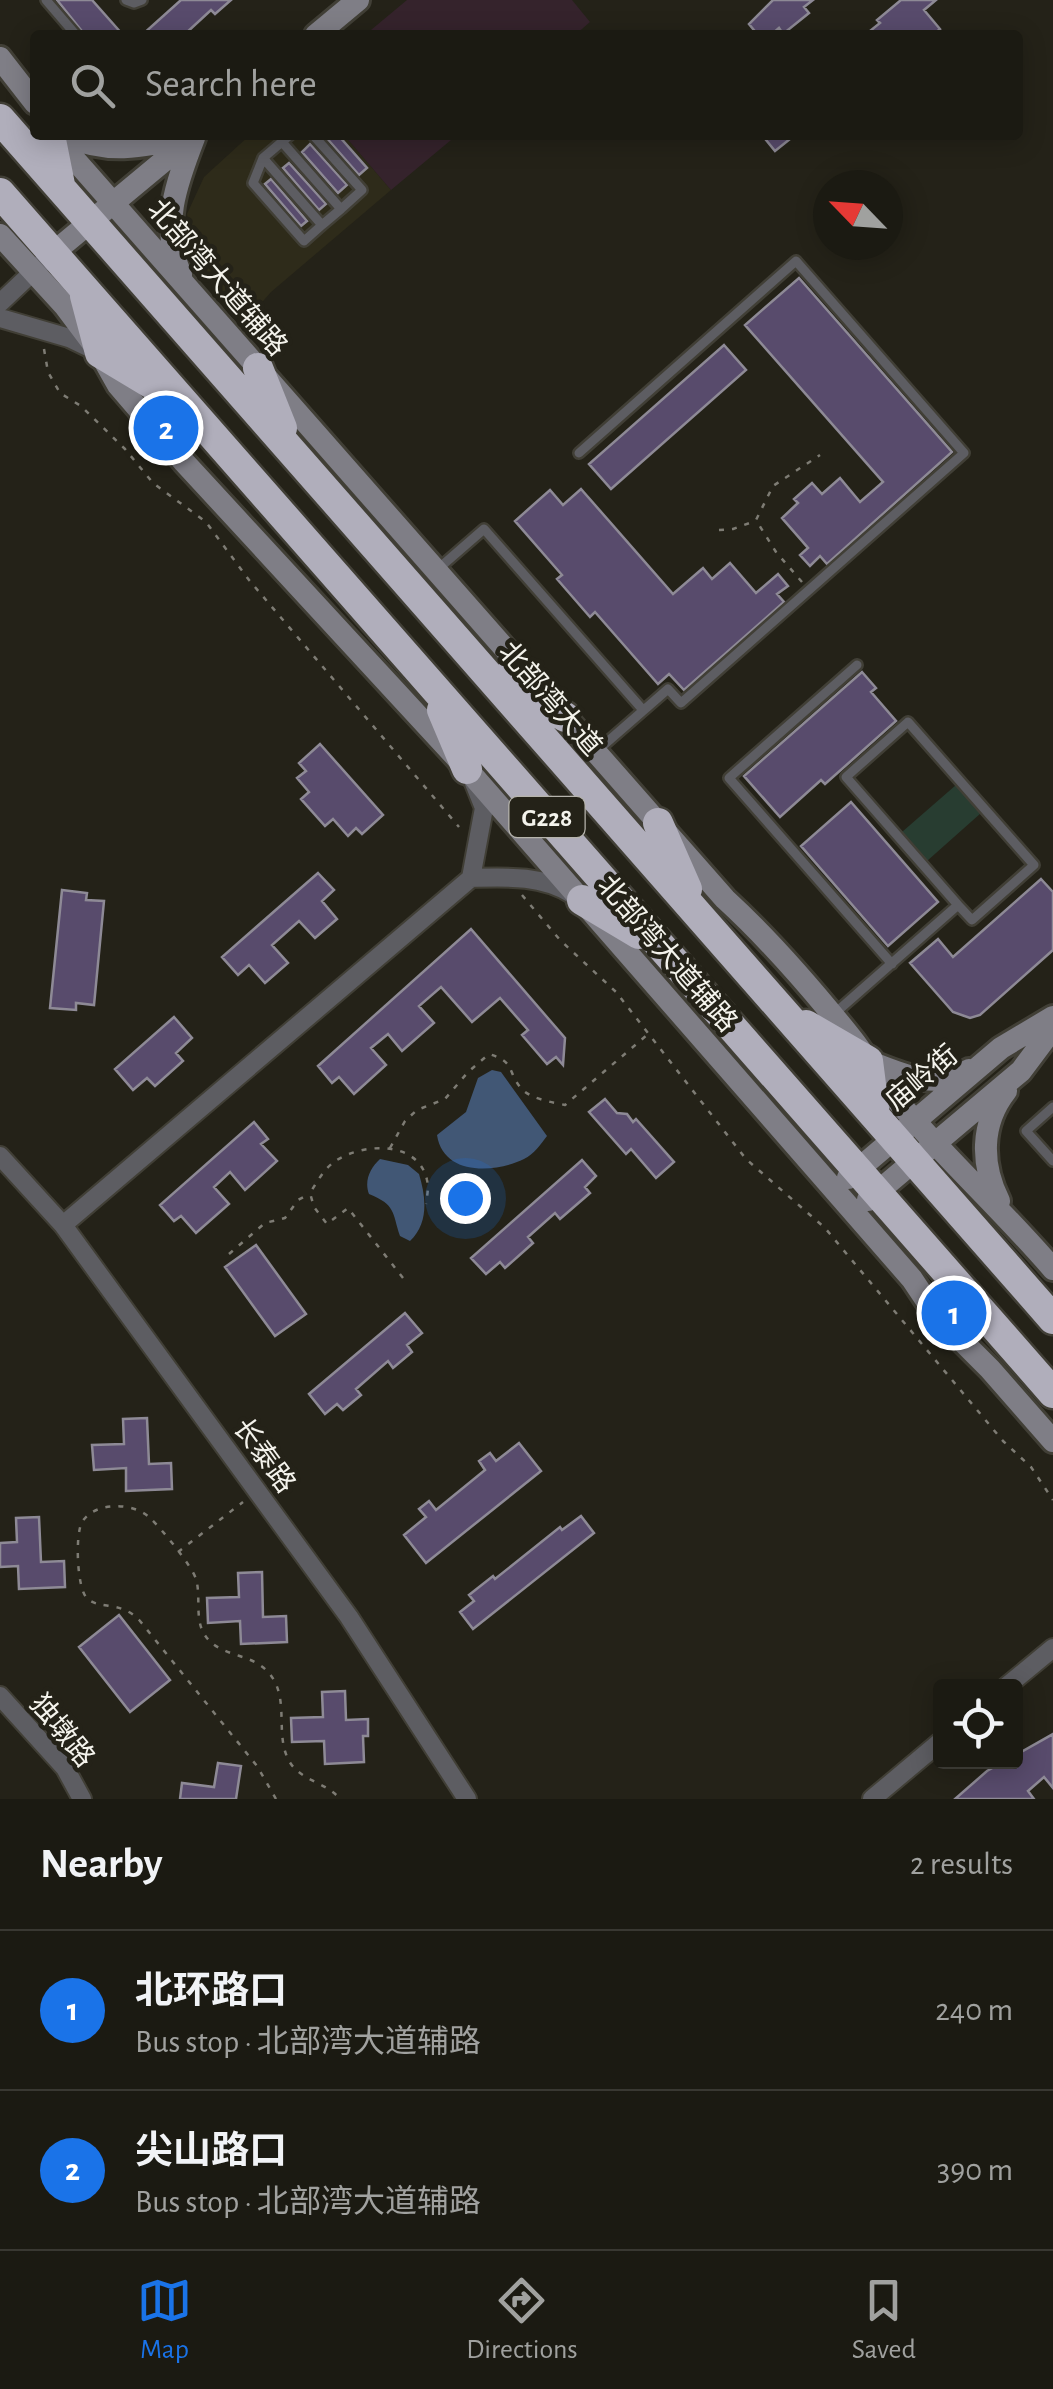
<!DOCTYPE html>
<meta charset="utf-8">
<style>
:root{--surface:#1b1a12;--page:#24231b;--text:#f1f3f6;--muted:#a0a19f;--line:#393832;--accent:#1a73e8}
body{margin:0;font-family:"Alegreya Sans","Noto Sans SC",sans-serif;background:var(--page);color:var(--text)}
.controls{position:absolute;right:30px;bottom:30px;display:grid;overflow:hidden;border-radius:10px;box-shadow:0 5px 25px #0003}
.controls button{width:90px;height:90px;display:grid;place-items:center;padding:0;border:0;border-bottom:2px solid var(--line);background:var(--surface);color:var(--text);font:50px sans-serif}
.compass{position:absolute;left:813px;top:170px;width:90px;height:90px;border-radius:50%;background:var(--surface);box-shadow:0 5px 25px #0003;rotate:295deg}
.you{position:absolute;left:465px;top:1198px;width:35px;height:35px;margin:-25px;border:8px solid #fff;border-radius:50%;background:#1a73e8;box-shadow:0 0 0 15px #1a73e833}
.badge{display:grid;place-items:center;width:65px;height:65px;border-radius:50%;background:var(--accent);color:#fff;font-size:32px;font-weight:700}
.pin{position:absolute;translate:-50% -50%;border:5px solid #fff;box-shadow:0 2px 10px #0006}
.list{margin:0;padding:0;list-style:none}
h2{display:flex;justify-content:space-between;align-items:center;height:130px;margin:0;padding:0 40px;font-size:42px}
h2 small{font-size:32px;font-weight:400;color:var(--muted)}
.list li{display:grid;grid-template-columns:65px 1fr auto;gap:30px;align-items:center;box-sizing:border-box;height:160px;padding:0 40px;border-top:2px solid var(--line)}
.list b{display:block;font-size:38px;white-space:nowrap}
.list p{margin:0;font-size:32px;white-space:nowrap;color:var(--muted)}
.list em{font-size:32px;font-style:normal;color:var(--muted)}
.icon{flex:none;width:55px;height:55px;fill:none;stroke:currentColor;stroke-width:2;stroke-linecap:round;stroke-linejoin:round}
.map{position:relative;flex:none;width:1053px;height:1799px;overflow:hidden}
.search{position:absolute;background:var(--surface);box-shadow:0 5px 25px #0003;left:30px;right:30px;top:30px;height:110px;display:flex;align-items:center;gap:25px;box-sizing:border-box;padding:0 35px;border-radius:10px;color:var(--muted);font-size:38px}
.sheet{height:450px;background:var(--surface)}
nav{display:flex;justify-content:space-around;align-items:center;box-sizing:border-box;height:140px;border-top:2px solid var(--line);background:var(--surface);font-size:28px;color:var(--muted)}
nav a{display:grid;justify-items:center;gap:5px}
nav .on{color:var(--accent)}
.map>svg:first-child{display:block}
.built{fill:#2e2b1a}
.industrial{fill:#35232c}
.green{fill:#283d31}
.water{fill:#415775}
.building{fill:#584b6c;stroke:#8e8a96;stroke-width:2.5}
.lines{fill:none;stroke-linecap:round;stroke-linejoin:round}
.lane-casing{stroke:#413f36;stroke-width:14}
.street-casing{stroke:#413f36;stroke-width:22}
.secondary-casing{stroke:#413f36;stroke-width:28}
.highway-casing{stroke:#413f36;stroke-width:35}
.path{stroke:#7e7c74;stroke-width:2.5;stroke-dasharray:5 8;stroke-linecap:butt}
.lane{stroke:#5d5d62;stroke-width:9}
.street{stroke:#5d5d62;stroke-width:18}
.secondary{stroke:#7f7e86;stroke-width:22}
.highway{stroke:#b0aebb;stroke-width:30}
.labels{text-anchor:middle;stroke-width:9;stroke-linejoin:round;paint-order:stroke}
.shield{fill:#242218;stroke:#b6b4ac;stroke-width:2.5}
.shield-label{font-size:25px;font-weight:bold;fill:#f4f3ec}
.street-label{font-size:28px;fill:#f4f3ec;stroke:#242218}
</style>
<div class="map">
<svg width="1053" height="1799" viewBox="0 0 1053 1799">
<rect width="100%" height="100%" fill="#242218"/>
<path class="built" d="M250 135H344L391 190 271 292 245 322 198 268 191 251 187 214 204 177Z"/>
<path class="industrial" d="M407 0H572L590 22 575 35H365Z
M344 135H457L391 190Z"/>
<path class="green" d="M956 785 981 813 927 861 902 832Z"/>
<path class="water" d="M492 1070 501 1072 547 1136C541 1144 534 1154 524 1159 493 1174 443 1175 437 1135L466 1112 478 1078Z
M380 1159 408 1165 419 1174C426 1197 429 1223 410 1241L400 1236C392 1212 396 1205 369 1194 364 1181 370 1168 380 1159Z"/>
<path class="building" d="M57 0H92L123 35H85Z
M181 0H231L215 14 211 10 184 35H142Z
M773 0H813L804 7 809 13 783 34 779 28 771 35H758L749 24Z
M901 0H936L924 10 940 29 933 35H865L880 23 877 20Z
M324 135H338L367 168 359 175Z
M762 135H795L775 151Z
M310 144 347 185 338 193 302 152Z
M289 163 326 204 319 210 283 168Z
M271 179 307 221 301 226 265 184Z
M799 278 952 452 827 564 820 556 810 566 800 555 808 548 782 518 798 503 794 499 812 483 822 494 840 478 860 502 883 482 745 325Z
M724 345 746 370 611 489 589 464Z
M581 489 673 594 703 568 712 579 730 563 756 593 778 574 788 586 777 594 784 602 684 690 669 674 658 684 595 612 590 617 557 579 562 575 515 521 550 490 563 505Z
M862 672 876 688 871 692 896 721 825 784 821 780 780 817 744 776Z
M320 744 383 815 362 834 356 828 348 836 333 819 325 826 301 799 309 792 297 778 306 771 299 763Z
M851 802 938 902 888 946 801 846Z
M318 873 334 890 322 901 337 919 315 938 299 921 272 945 288 963 265 983 249 965 238 975 222 957Z
M1041 879 1053 892V950L980 1015 970 1018 953 1012 910 963 938 939 953 957Z
M62 890 87 893 86 900 104 901 94 1005 76 1003V1010L50 1008Z
M471 929 565 1038 563 1065 556 1057 547 1064 522 1035 528 1030 500 998 472 1022 441 987 419 1006 434 1023 402 1051 388 1034 371 1048 386 1065 354 1094 339 1077 332 1083 318 1066Z
M174 1017 192 1038 176 1053 183 1061 155 1086 147 1078 133 1090 115 1069Z
M605 1099 617 1113 627 1114 633 1122 636 1119 674 1162 656 1178 631 1149 626 1154 589 1112Z
M254 1122 268 1139 261 1144 277 1161 245 1190 230 1172 214 1187 229 1204 196 1233 181 1216 174 1221 160 1205Z
M582 1160 596 1176 585 1187 590 1193 560 1219 555 1213 528 1237 533 1243 505 1268 500 1262 486 1274 471 1258Z
M256 1245 306 1314 275 1336 225 1267Z
M405 1313 422 1333 407 1345 412 1352 393 1368 388 1361 356 1389 361 1395 343 1410 337 1404 325 1414 309 1394Z
M147 1418 149 1464 171 1463 172 1489 126 1491V1468L94 1470 92 1445 124 1444 123 1419Z
M519 1443 541 1471 426 1563 404 1535 426 1517 419 1509 429 1501 436 1510 485 1470 479 1461 490 1453 496 1461Z
M581 1516 594 1533 473 1629 460 1612 474 1601 469 1595 493 1576 495 1579 560 1527 562 1530Z
M39 1517 41 1562 64 1561 65 1587 19 1589 18 1566 0 1567V1543L17 1542 16 1518Z
M262 1572 263 1617 286 1616 287 1642 241 1644 240 1621 208 1623 207 1598 239 1597 238 1573Z
M119 1615 170 1680 130 1712 79 1647Z
M345 1691 346 1720 368 1719V1736H363L364 1762 325 1764 324 1741 292 1742 291 1718 323 1717 322 1692Z
M1053 1734V1788L1044 1777 1028 1791 1034 1799H955L987 1771 1003 1762H1016V1755Z
M218 1763 241 1766 236 1799H180L182 1783 214 1787Z"/>
<g class="lines">
<defs>
<path id="lane" d="M46 0 76 35
M126 0 134 3 142 0
M290 135 263 158 322 225 341 209
M282 142 341 209 362 190 313 135
M263 158 253 183 304 241 322 225
M579 453 796 261 964 453 681 703 668 689 598 750
M438 569 484 529 643 710
M857 665 729 778 892 964
M834 1014 958 905 972 920 1034 865 908 722 846 777 958 905
M1053 1107 1026 1131 1053 1161"/>
<path id="street" d="M0 303 53 253
M0 318 69 338 98 352
M471 878C507 877 541 875 572 894
M0 1156 63 1225 349 1617 467 1799
M63 1225 471 878 484 808 474 783
M1007 1686 1053 1648
M0 1696 65 1768 82 1799
M872 1799 940 1742"/>
<path id="secondary" d="M316 35 358 0
M0 58 35 103
M63 135C111 155 141 147 190 136
M54 136 725 899C771 941 813 990 853 1040 864 1054 872 1069 883 1083 935 1149 998 1205 1053 1269
M0 235 64 305 100 353 118 385 184 462 467 769 912 1279 936 1315 990 1369 1053 1441
M53 253 195 135
M181 275C160 227 176 184 194 138
M868 1061C901 1074 936 1091 969 1070
M848 1178 1001 1048 1053 1017
M868 1200 1021 1071 1053 1028
M999 1201C981 1165 980 1124 1006 1091"/>
<path id="highway" d="M0 119 1053 1319
M50 135 60 185
M0 193 1053 1393
M85 296 100 353 160 389
M258 368 282 428
M505 678 565 717
M442 710 467 769
M658 823 687 889
M582 900 639 934
M806 1025 868 1061 875 1116"/>
</defs>
<use href="#lane" class="lane-casing"/>
<use href="#street" class="street-casing"/>
<use href="#secondary" class="secondary-casing"/>
<use href="#highway" class="highway-casing"/>
<path class="path" d="M44 349 48 372 60 393 81 406 125 449 153 483 206 522 249 580 459 827
M719 530 733 529 755 521
M802 582 776 552 756 520 773 486 820 455
M522 895 560 940 616 992 746 1159 825 1228 1003 1441 1031 1467 1053 1500
M390 1148 405 1121 417 1110 445 1099 468 1072 489 1054C515 1062 507 1070 520 1087 529 1099 552 1102 565 1105L647 1035
M229 1254 265 1223 285 1218 298 1200 309 1194
M403 1278 348 1208 327 1224 314 1207 310 1193C317 1182 324 1169 334 1162 360 1143 418 1139 427 1180 429 1188 427 1196 426 1204
M178 1552 243 1502
M276 1799 257 1766 140 1621C120 1599 98 1611 86 1597 77 1586 75 1535 82 1522 95 1501 134 1502 150 1518 161 1528 192 1566 196 1579 201 1596 195 1616 203 1632 216 1657 248 1652 266 1670 293 1696 272 1736 291 1764 303 1781 327 1783 340 1799"/>
<use href="#lane" class="lane"/>
<use href="#street" class="street"/>
<use href="#secondary" class="secondary"/>
<use href="#highway" class="highway"/>
</g>
<g class="labels">
<rect class="shield" x="509.5" y="797" width="75" height="40" rx="8"/>
<g class="shield-label">
<text x="547" y="826">G228</text>
</g>
<g class="street-label">
<text transform="translate(218 277) rotate(49)" y="10">北部湾大道辅路</text>
<text transform="translate(551 698) rotate(49)" y="10">北部湾大道</text>
<text transform="translate(668 953) rotate(49)" y="10">北部湾大道辅路</text>
<text transform="translate(921 1077) rotate(-40)" y="10">庙岭街</text>
<text transform="translate(265 1455) rotate(54)" y="10">长泰路</text>
<text transform="translate(63 1730) rotate(51)" y="10">独墩路</text>
</g>
</g>
</svg>
<div class="controls">
<button><svg class="icon" aria-label="locate" viewBox="0 0 24 24"><circle cx="12" cy="12" r="6"/><path d="M12 2v4M12 18v4M2 12h4M18 12h4"/></svg></button>
</div>
<svg class="compass" viewBox="-18 -18 36 36"><path d="M0-13l5 13h-10z" fill="#e53935"/><path d="M0 13l5-13h-10z" fill="#a0a19f"/></svg>
<div class="you"></div>
<div class="pin badge" style="left:954px;top:1313px">1</div>
<div class="pin badge" style="left:166px;top:428px">2</div>
<div class="search"><svg class="icon" aria-label="search" viewBox="0 0 24 24"><circle cx="10" cy="10" r="6"/><path d="M15 15l6 6"/></svg>Search here</div>
</div>
<section class="sheet">
<h2>Nearby<small>2 results</small></h2>
<ul class="list">
<li><span class="badge">1</span><div><b>北环路口</b><p>Bus stop · 北部湾大道辅路</p></div><em>240 m</em></li>
<li><span class="badge">2</span><div><b>尖山路口</b><p>Bus stop · 北部湾大道辅路</p></div><em>390 m</em></li>
</ul>
</section>
<nav>
<a class="on"><svg class="icon" aria-label="map" viewBox="0 0 24 24"><path d="M3 6l6-2 6 2 6-2v14l-6 2-6-2-6 2zM9 4v14M15 6v14"/></svg>Map</a>
<a><svg class="icon" aria-label="directions" viewBox="0 0 24 24"><path d="M12 3l9 9-9 9-9-9zM9 14v-3h6M13 9l2 2-2 2"/></svg>Directions</a>
<a><svg class="icon" aria-label="saved" viewBox="0 0 24 24"><path d="M7 4h10v16l-5-4-5 4z"/></svg>Saved</a>
</nav>
